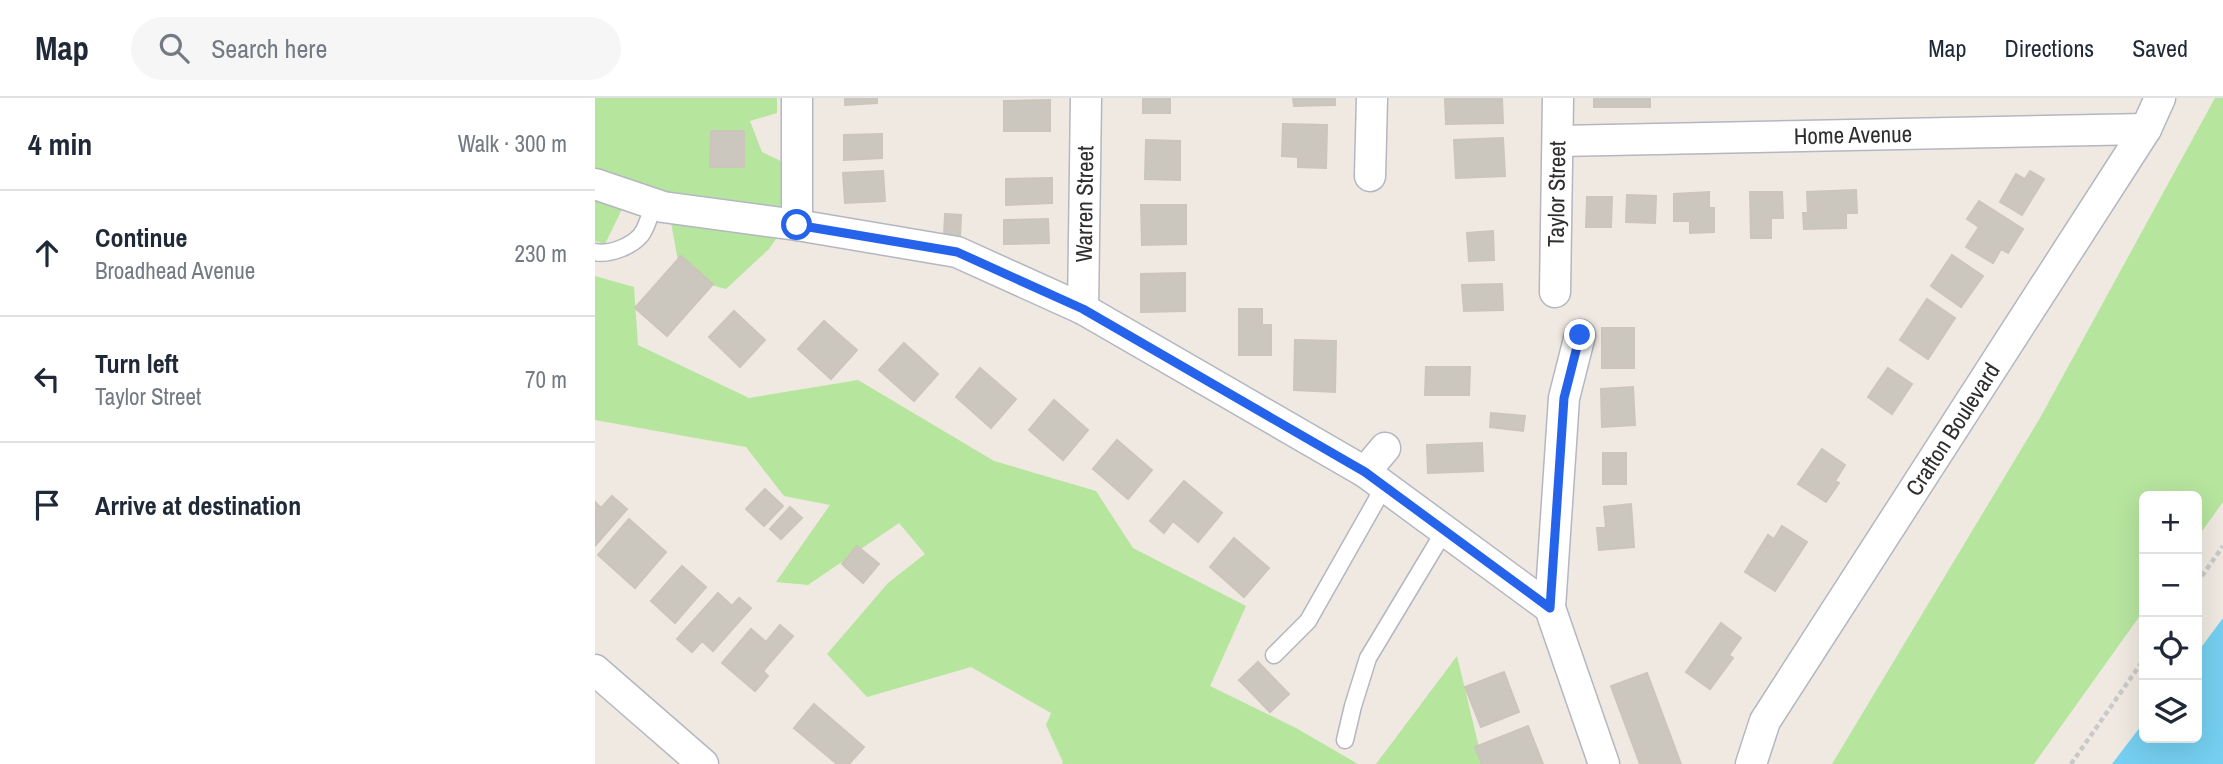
<!DOCTYPE html>
<meta charset="utf-8">
<style>
:root{--surface:#fff;--page:#f6f6f7;--text:#1f2937;--muted:#747a83;--line:#e0e1e3}
body{margin:0;font-family:"Archivo Narrow",sans-serif;background:var(--page);color:var(--text)}
.controls{position:absolute;right:21px;bottom:21px;display:grid;overflow:hidden;border-radius:10px;box-shadow:0 7px 28px #0002}
.controls button{width:63px;height:63px;display:grid;place-items:center;padding:0;border:0;border-bottom:2px solid var(--line);background:var(--surface);color:var(--text);font:35px sans-serif}
.stop{position:absolute;width:21px;height:21px;margin:-16px;border:5px solid #2563eb;border-radius:50%;background:#fff}
.stop.end{background:#2563eb;border-color:#fff;box-shadow:0 2px 7px #0008}
.list{margin:0;padding:0;list-style:none}
h2{display:flex;justify-content:space-between;align-items:center;height:91px;margin:0;padding:0 28px;font-size:30px}
h2 small{font-size:23px;font-weight:400;color:var(--muted)}
.list li{display:grid;grid-template-columns:46px 1fr auto;gap:21px;align-items:center;box-sizing:border-box;height:126px;padding:0 28px;border-top:2px solid var(--line)}
.list b{display:block;font-size:26px;white-space:nowrap}
.list p{margin:0;font-size:23px;white-space:nowrap;color:var(--muted)}
.list em{font-size:23px;font-style:normal;color:var(--muted)}
.icon{flex:none;width:38px;height:38px;fill:none;stroke:currentColor;stroke-width:2;stroke-linecap:round;stroke-linejoin:round}
.map{position:relative;flex:none;width:1628px;height:666px;overflow:hidden}
header{display:flex;align-items:center;gap:42px;box-sizing:border-box;height:98px;padding:0 35px;background:var(--surface);border-bottom:2px solid var(--line)}
header strong{font-size:33px}
nav{display:flex;gap:38px;margin-inline-start:auto;font-size:24px}
.search{width:490px;height:63px;background:var(--page);display:flex;align-items:center;gap:18px;box-sizing:border-box;padding:0 24px;border-radius:38px;color:var(--muted);font-size:26px}
main{display:flex}
aside{flex:1;background:var(--surface)}
.map>svg:first-child{display:block}
.green{fill:#b6e59e}
.water{fill:#75cff0}
.building{fill:#cbc7bf;stroke:#cbc5ba;stroke-width:2}
.lines{fill:none;stroke-linecap:round;stroke-linejoin:round}
.service-casing{stroke:#b4b7c1;stroke-width:19}
.minor-casing{stroke:#b4b7c1;stroke-width:33}
.path{stroke:#c9c9c9;stroke-width:4.5;stroke-dasharray:5 3.5;stroke-linecap:butt}
.service{stroke:#fff;stroke-width:16}
.minor{stroke:#fff;stroke-width:30}
.route{stroke:#2563eb;stroke-width:9}
.labels{text-anchor:middle;stroke-width:5;stroke-linejoin:round;paint-order:stroke}
.street-label{font-size:23px;fill:#2e2e2e;stroke:#fff}
</style>
<header>
<strong>Map</strong>
<div class="search"><svg class="icon" aria-label="search" viewBox="0 0 24 24"><circle cx="10" cy="10" r="6"/><path d="M15 15l6 6"/></svg>Search here</div>
<nav><a>Map</a><a>Directions</a><a>Saved</a></nav>
</header>
<main>
<aside>
<h2>4 min<small>Walk · 300 m</small></h2>
<ul class="list">
<li><svg class="icon" aria-label="ahead" viewBox="0 0 24 24"><path d="M12 20V5M6 11l6-6 6 6"/></svg><div><b>Continue</b><p>Broadhead Avenue</p></div><em>230 m</em></li>
<li><svg class="icon" aria-label="left" viewBox="0 0 24 24"><path d="M17 20v-9H6M10 6l-5 5 5 5"/></svg><div><b>Turn left</b><p>Taylor Street</p></div><em>70 m</em></li>
<li><svg class="icon" aria-label="arrive" viewBox="0 0 24 24"><path d="M6 21V4h12l-3 4 3 4H6"/></svg><div><b>Arrive at destination</b></div></li>
</ul>
</aside>
<div class="map">
<svg width="1628" height="666" viewBox="0 0 1628 666">
<rect width="100%" height="100%" fill="#efe9e1"/>
<path class="green" d="M0 0H182V15L155 23 167 54 192 66 208 102 174 151 131 191 86 179 75 119 30 105 10 146 0 143Z
M1620 0H1628V404L1602 440V398H1549V512L1439 666H1237L1445 320Z
M0 178 39 189 43 247 154 300 263 282 399 363 501 393 538 450 651 508 615 588 701 630 763 666H467L468 664 451 627 456 615 376 569 272 599 232 556 293 485 330 456 304 425 213 487 181 484 235 407 189 398 151 349 0 322Z
M862 558 888 666H781Z"/>
<path class="water" d="M1628 520V666H1517L1549 624V640H1602V555Z"/>
<path class="building" d="M250 0H282V5L250 7Z
M548 0H575V15H548Z
M698 0H740V7L699 8Z
M907 0 908 25 851 26 850 1Z
M999 0H1055V9H999Z
M455 2V33H409V3Z
M688 26 732 27 731 70 703 69V59L687 58Z
M116 33H149V69H115Z
M287 36V60L249 62V37Z
M908 40 910 78 861 80 859 42Z
M551 42 585 43V82L550 81Z
M288 73 290 103 250 105 248 75Z
M1435 73 1449 81 1427 117 1405 104 1421 76 1430 81Z
M457 80V105L411 107V81Z
M1261 92 1262 115H1251V130L1209 131 1208 115H1213L1212 94Z
M1114 94V110H1119V134L1095 135V123H1079V96Z
M1155 94H1187L1188 120H1176V140H1156Z
M1032 97 1061 98 1060 125 1031 124Z
M992 99H1017L1016 129H991Z
M1384 103 1428 131 1413 155 1406 151 1398 165 1371 149 1384 129 1372 121Z
M546 107H591V146L547 147Z
M350 116 366 117 365 140 349 138Z
M453 121 454 145 409 146V122Z
M898 133 899 162 874 163 872 135Z
M1357 157 1388 178 1366 209 1336 188Z
M86 158 118 186 72 238 40 210Z
M590 175V213L546 214V176Z
M907 186 908 212 869 213 867 187Z
M1332 201 1360 220 1333 261 1305 242Z
M644 211H667V227H676V257H644Z
M139 213 170 242 145 269 114 239Z
M229 223 262 252 236 281 203 251Z
M1007 230H1039V270H1007Z
M700 242 741 243 740 294 699 292Z
M309 245 343 276 319 303 284 272Z
M831 269H875L874 297H830Z
M385 270 421 301 396 330 361 299Z
M1293 270 1317 286 1297 316 1273 299Z
M1038 289 1040 327 1007 329 1006 291Z
M459 302 493 332 468 362 434 332Z
M896 315 930 318 928 333 895 329Z
M522 342 557 372 533 401 498 371Z
M887 345 888 373 833 375 832 347Z
M1227 351 1250 367 1240 383 1244 385 1231 404 1203 386Z
M1008 355H1031V386H1008Z
M589 383 627 415 603 444 578 423 569 435 555 423Z
M170 391 188 408 169 428 151 411Z
M17 398 32 411 0 448V404L6 410Z
M1036 406 1039 449 1004 452 1002 430H1011L1009 409Z
M195 409 207 420 186 441 175 431Z
M34 421 71 454 40 490 3 457Z
M1187 428 1212 444 1180 493 1150 474 1173 437 1179 441Z
M639 440 674 470 649 499 615 469Z
M262 448 284 466 268 485 247 466Z
M87 468 111 489 80 525 56 503Z
M123 495 137 508 144 500 156 510 118 553 107 543 97 554 82 541Z
M1126 525 1146 540 1134 557 1138 560 1115 591 1091 574Z
M185 527 198 538 168 573 173 578 160 593 127 565 156 531 171 544Z
M663 564 694 596 675 614 644 582Z
M909 574 924 614 886 629 870 589Z
M1052 575 1086 666H1045L1016 588Z
M219 606 269 649 254 666H242L199 630Z
M933 628 948 666H887L880 649Z"/>
<g class="lines">
<defs>
<path id="service" d="M0 154C15 157 37 148 46 137 53 128 55 115 59 105
M679 557 713 523 781 403 788 387
M750 642 758 608 773 560 850 432"/>
<g id="minor">
<path id="s1" d="M964 43 1551 31"/>
<path d="M775 78 777 0"/>
<path d="M0 86 68 109 202 127 362 154 488 211 770 374 955 510 1009 666"/>
<path d="M202 127V0"/>
<path id="s2" d="M960 194 963 0"/>
<path id="s3" d="M488 211 491 0"/>
<path d="M770 374 790 350"/>
<path d="M955 510 969 300 985 237"/>
<path d="M0 572 108 666"/>
<path id="s4" d="M1156 666 1170 623 1551 31 1565 0"/>
</g>
</defs>
<use href="#service" class="service-casing"/>
<use href="#minor" class="minor-casing"/>
<path class="path" d="M1602 485 1628 448
M1476 666 1549 561"/>
<use href="#service" class="service"/>
<use href="#minor" class="minor"/>
</g>
<g class="lines">
<path class="route" d="M202 127 362 154 488 211 770 374 955 510 969 300 985 237"/>
</g>
<g class="labels">
<g class="street-label">
<text dy="8" stroke="none"><textPath href="#s1" startOffset="294">Home Avenue</textPath></text>
<text dy="8" stroke="none"><textPath href="#s2" startOffset="98">Taylor Street</textPath></text>
<text dy="8" stroke="none"><textPath href="#s3" startOffset="105">Warren Street</textPath></text>
<text dy="8" stroke="none"><textPath href="#s4" startOffset="392">Crafton Boulevard</textPath></text>
</g>
</g>
</svg>
<div class="controls">
<button>+</button>
<button>−</button>
<button><svg class="icon" aria-label="locate" viewBox="0 0 24 24"><circle cx="12" cy="12" r="6"/><path d="M12 2v4M12 18v4M2 12h4M18 12h4"/></svg></button>
<button><svg class="icon" aria-label="layers" viewBox="0 0 24 24"><path d="M12 4l9 5-9 5-9-5zM3 14l9 5 9-5"/></svg></button>
</div>
<div class="stop" style="left:202px;top:127px"></div>
<div class="stop end" style="left:985px;top:237px"></div>
</div>
</main>
